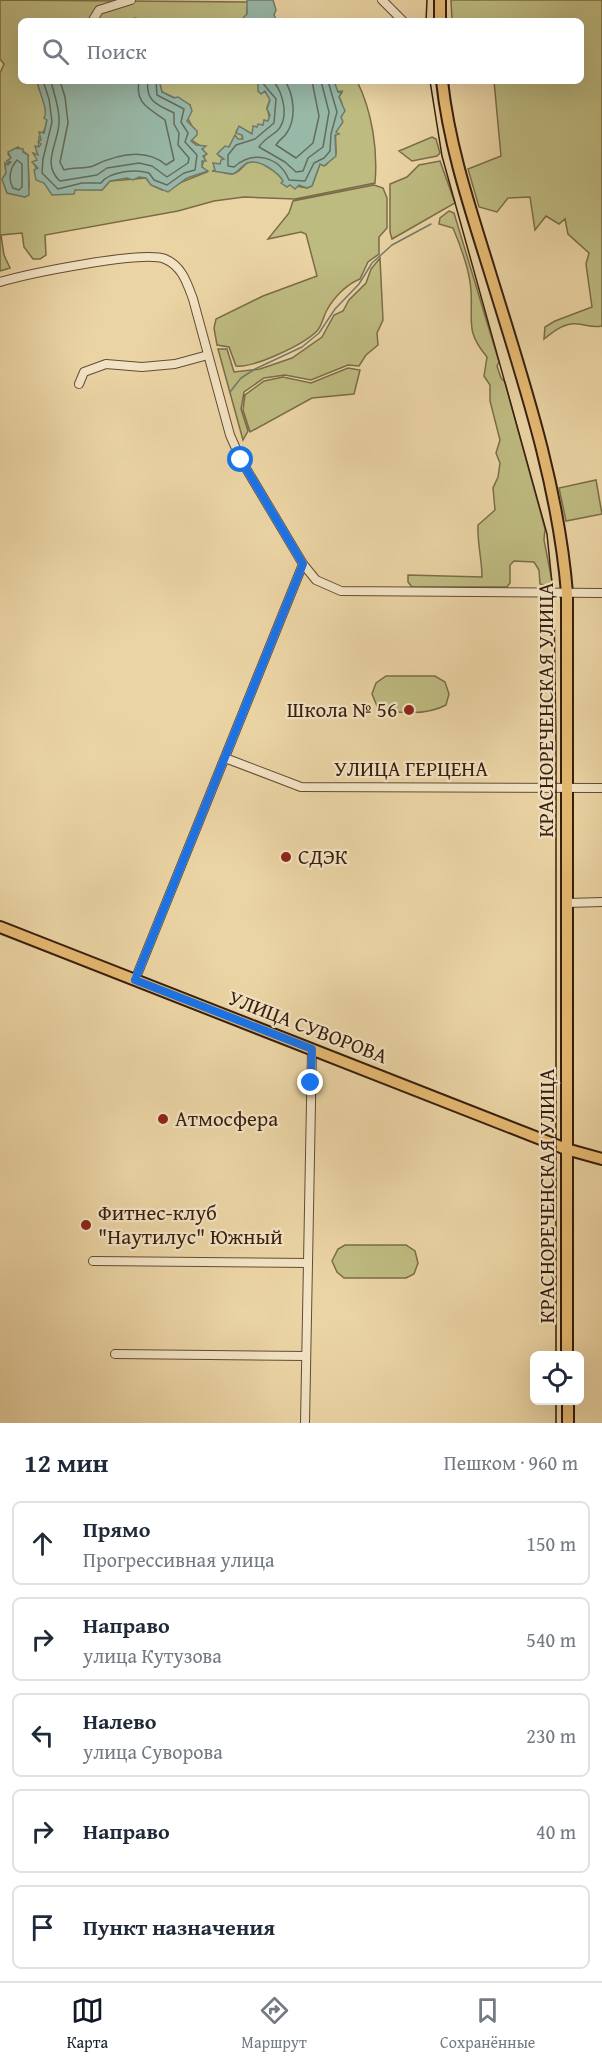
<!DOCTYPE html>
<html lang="ru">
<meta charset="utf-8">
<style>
:root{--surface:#fff;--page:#f6f6f7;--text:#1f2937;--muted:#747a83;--line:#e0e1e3;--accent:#111827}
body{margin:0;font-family:"Gentium Book Plus",serif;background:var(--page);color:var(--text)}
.controls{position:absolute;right:18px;bottom:18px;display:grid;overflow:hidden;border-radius:9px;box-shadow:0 6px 24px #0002}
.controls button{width:54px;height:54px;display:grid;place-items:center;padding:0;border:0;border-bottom:2px solid var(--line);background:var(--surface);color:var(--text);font:30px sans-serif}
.stop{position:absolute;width:18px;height:18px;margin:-14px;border:4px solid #1a73e8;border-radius:50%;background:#fff}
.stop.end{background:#1a73e8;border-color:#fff;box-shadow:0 2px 6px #0008}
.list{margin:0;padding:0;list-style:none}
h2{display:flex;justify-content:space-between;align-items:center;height:78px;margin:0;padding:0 24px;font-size:26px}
h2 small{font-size:20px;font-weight:400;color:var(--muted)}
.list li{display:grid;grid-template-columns:39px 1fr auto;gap:18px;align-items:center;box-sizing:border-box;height:84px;margin:0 12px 12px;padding:0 12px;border:2px solid var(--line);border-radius:9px}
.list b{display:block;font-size:22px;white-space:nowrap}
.list p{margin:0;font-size:20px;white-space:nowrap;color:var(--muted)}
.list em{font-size:20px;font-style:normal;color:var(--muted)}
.icon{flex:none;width:33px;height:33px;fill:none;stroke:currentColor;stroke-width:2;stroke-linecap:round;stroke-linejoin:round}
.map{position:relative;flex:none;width:602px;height:1423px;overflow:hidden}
.search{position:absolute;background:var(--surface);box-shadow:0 6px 24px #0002;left:18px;right:18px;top:18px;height:66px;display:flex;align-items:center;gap:15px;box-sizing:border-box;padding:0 21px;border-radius:9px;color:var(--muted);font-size:22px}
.sheet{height:558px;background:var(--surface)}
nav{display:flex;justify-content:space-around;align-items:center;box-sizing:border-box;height:84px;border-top:2px solid var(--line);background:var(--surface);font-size:16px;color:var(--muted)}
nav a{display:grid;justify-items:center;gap:3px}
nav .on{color:var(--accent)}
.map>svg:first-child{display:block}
.green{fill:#bebb81;stroke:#7a6c48;stroke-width:1.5;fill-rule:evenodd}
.water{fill:#98b8a8;stroke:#717a6a;stroke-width:1.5}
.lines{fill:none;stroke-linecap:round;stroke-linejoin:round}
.shore{stroke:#676b5b;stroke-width:1.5}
.stream{stroke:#717a6a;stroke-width:1.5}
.minor-casing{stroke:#634c34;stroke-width:10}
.major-casing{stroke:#361e0e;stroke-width:14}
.minor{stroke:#f2e3c4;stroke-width:8}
.major{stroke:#e6ba72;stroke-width:10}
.tram{stroke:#361e0e;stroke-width:1.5}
.route{stroke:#1a73e8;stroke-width:8}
.poi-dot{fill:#8f2418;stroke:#f2e3c4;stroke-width:2}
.labels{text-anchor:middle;stroke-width:4.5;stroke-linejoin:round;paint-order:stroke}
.poi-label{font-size:21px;fill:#361e0e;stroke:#f2e3c4;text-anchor:start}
.street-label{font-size:21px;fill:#361e0e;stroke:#f2e3c4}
</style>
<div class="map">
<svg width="602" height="1423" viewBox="0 0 602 1423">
<rect width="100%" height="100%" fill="#ebd4a4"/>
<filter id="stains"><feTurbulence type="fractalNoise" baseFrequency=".00333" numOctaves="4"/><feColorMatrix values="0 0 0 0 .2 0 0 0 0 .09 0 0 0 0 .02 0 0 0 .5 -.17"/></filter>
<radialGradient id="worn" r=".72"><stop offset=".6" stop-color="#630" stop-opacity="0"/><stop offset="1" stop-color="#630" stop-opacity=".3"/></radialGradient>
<path class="green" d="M0 0 248 2 246 21H145L135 18 126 21H21V81H37C40 95 56 122 39 137L38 156 34 154 38 160 33 162 44 183 75 189 102 190 110 181 146 178 151 185 162 190 207 172 202 167 205 154 202 147 191 140 193 128 187 117 190 105 162 92 159 84 163 81H251L258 83 261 93 265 91 270 99 267 108 270 119 252 134 239 127 236 132 241 133 243 139 238 140 235 136 229 147 220 152 219 156 224 159 220 164H214L215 170C221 171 229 177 237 172 240 171 244 165 247 163 262 157 282 173 284 184L307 188 312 186 320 164 326 165 336 153C336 146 335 135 336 132 341 118 346 108 339 97L342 92 336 91 334 81H357C372 111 378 150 375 183L295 199 244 197 214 201 178 211 45 235 46 255 40 259H33L24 247 22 233 1 235 4 255 10 268 0 271V73L4 64 0 59ZM18 147 28 155 29 187 25 197 7 193 3 181 6 173 5 164 11 162 7 161 11 158 8 154Z
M451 0H602V326C592 328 588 325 578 324 565 322 554 331 544 339L545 327 555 321 592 307 586 264 589 253 568 234 565 219 559 224 546 216 535 230 530 197 508 198 497 212 479 207 468 169 501 156 494 81H581V21H452Z
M432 137 436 139 440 153 437 156 412 161 399 151Z
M440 161 455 203 392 239 390 232V184L407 177 419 165Z
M374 185 383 188 387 198V228L379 237V254L368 262 360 279C347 284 334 297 327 310 323 317 322 326 317 331 303 345 254 368 236 366L229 347 217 345 214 328 216 319 263 296 317 276 306 234 301 232 268 239 289 213 293 201Z
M449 211 454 213 499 362 497 366 501 378 505 382 545 529 544 540 552 581 549 586 540 584 539 570 534 562 514 561 510 565V583L507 587H412L408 582V575L482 577C482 559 477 543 478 525L495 510 493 488 498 477 500 463 496 453 500 440 490 401V385L484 376 487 357C465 331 473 321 471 291 470 270 461 247 453 228L439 224 440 218Z
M380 258 383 320 377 333 378 345 366 355 359 366 348 365 311 380 285 375 264 378 244 392 241 409 248 431 243 440 218 349H227L234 372 260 369 292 358 322 337 334 315 343 311 349 300 366 283 371 269Z
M348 368 360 370 354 394 312 398 250 432 243 410 245 395 264 381 283 377 311 383Z
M596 480 602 514 566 521 559 488Z
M386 676H435L445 682 449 694 446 705C428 715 394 715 377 706L372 694 376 683Z
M345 1245H406L415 1251 418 1263 414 1274 406 1278H344L337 1272 332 1261 338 1249Z"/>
<path class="water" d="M247 0H273L276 10 274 15 277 21 242 19 247 14Z
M37 81H163L160 84 162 92 174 98 178 97 190 105 192 111 187 121 197 131V135L191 141 196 145 206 146 202 149 207 154 203 156 206 161H202V167L208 171 187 178 168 192 151 185 146 178 139 177 133 180 127 178 110 181 102 190H75L74 194 52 195 44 183 36 180 34 170 38 168 32 162 37 160 33 153 38 155 35 146 39 147 41 144 38 142 41 140 39 132 44 133 47 120 44 118C49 111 39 92 37 81Z
M251 81H334L338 92 342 91 339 97 345 111 341 117 343 122 336 132 339 134 335 135 336 156 324 166 320 164 312 186 307 188 299 185 295 189 290 185 287 187 281 183 283 181C279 174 260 158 247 163 241 166 240 171 233 174L212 171 215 170 213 163 220 164 221 160 224 159 217 154 225 146 229 147 235 135 238 139H243L242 135 236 133 239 126 252 134 253 126 257 127 258 124 263 125 264 120 268 121 270 115 267 109 270 100 265 91 261 94 258 91V83Z
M16 148 23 149V152L28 155 29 195 25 197 7 193 2 179 6 173 5 163 8 165 11 162 7 161 11 158 8 152Z"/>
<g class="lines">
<path class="shore" d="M43 81 49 99 52 122 43 159 42 173 58 189 82 183H101C110 171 135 169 149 173L154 180 167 185 184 173 195 170 197 155 185 142 188 133 181 122 184 109 157 95 156 81
M51 81C54 95 60 108 59 123 58 144 41 164 60 181L97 175 107 168 139 163 152 166 167 177 188 163 189 158 178 145 179 133 174 124V113C158 105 145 101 148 81
M60 81 65 97 68 123 60 162 64 170C73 167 85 169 93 166 116 155 145 147 166 165L174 160 165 120C149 108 135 104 139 81
M261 81 276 99 274 123 255 139 236 145 228 155V166L234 167C253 150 279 156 289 180L305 181 314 163 324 158 330 151 331 134 337 112 328 81
M273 81C283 92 290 118 277 131 270 137 264 139 259 147L285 162 296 172 303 171 308 158 323 147 329 112 321 81
M285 81C294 95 297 119 286 134 283 138 279 140 276 145L296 158 313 143 319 116 312 81
M17 160 22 164V187L19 190 13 188C7 178 11 167 17 160Z"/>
<path class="stream" d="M230 392 241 378 255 369 302 347 319 333 335 309 359 284 372 263 392 245 431 224"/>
<defs>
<path id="minor" d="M382 0 403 21
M93 20 99 10 131 0
M0 282C27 274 143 250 165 259 182 266 187 283 193 299L230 435 241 460 303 564 316 580 341 591 602 593
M79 384 84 372 106 364 142 367 175 364 208 355
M225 758 301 787 602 788
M567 903 602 902
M135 980 303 564
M93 1261 308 1263
M115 1354 306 1356
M305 1423 312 1049"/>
<path id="major" d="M440 21V0
M442 81C449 145 469 205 488 266 521 374 558 481 567 593V1356
M0 927 566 1149 602 1159
M568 1400V1423"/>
</defs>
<use href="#minor" class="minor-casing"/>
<use href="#major" class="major-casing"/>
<use href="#minor" class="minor"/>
<use href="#major" class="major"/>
<path class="tram" d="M426 21 427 0
M430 81 442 156 547 534 554 603 556 742V1356
M556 1423V1400"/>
</g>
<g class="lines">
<path class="route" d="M241 460 303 564 135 980 312 1049 311 1083"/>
</g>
<g class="poi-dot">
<circle cx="409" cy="710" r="6"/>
<circle cx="286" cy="857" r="6"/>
<circle cx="163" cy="1119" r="6"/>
<circle cx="86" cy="1225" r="6"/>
</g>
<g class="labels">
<g class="poi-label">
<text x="397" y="717" text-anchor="end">Школа № 56</text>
<text x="298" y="864">СДЭК</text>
<text x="175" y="1126">Атмосфера</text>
<text x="98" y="1220">Фитнес-клуб<tspan x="98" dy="24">"Наутилус" Южный</tspan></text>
</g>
<g class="street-label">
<text transform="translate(546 710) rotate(-90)" y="7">КРАСНОРЕЧЕНСКАЯ УЛИЦА</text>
<text x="411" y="776">УЛИЦА ГЕРЦЕНА</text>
<text transform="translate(308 1027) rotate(21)" y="7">УЛИЦА СУВОРОВА</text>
<text transform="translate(547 1196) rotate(-90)" y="7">КРАСНОРЕЧЕНСКАЯ УЛИЦА</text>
</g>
</g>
<rect width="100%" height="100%" filter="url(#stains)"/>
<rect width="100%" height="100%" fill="url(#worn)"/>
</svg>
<div class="controls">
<button><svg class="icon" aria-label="locate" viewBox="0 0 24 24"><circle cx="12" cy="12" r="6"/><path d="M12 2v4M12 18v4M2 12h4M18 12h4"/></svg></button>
</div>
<div class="stop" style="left:241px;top:460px"></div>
<div class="stop end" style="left:311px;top:1083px"></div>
<div class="search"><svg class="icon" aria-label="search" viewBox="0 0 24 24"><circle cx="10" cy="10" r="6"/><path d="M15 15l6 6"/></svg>Поиск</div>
</div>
<section class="sheet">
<h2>12 мин<small>Пешком · 960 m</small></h2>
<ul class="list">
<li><svg class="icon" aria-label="ahead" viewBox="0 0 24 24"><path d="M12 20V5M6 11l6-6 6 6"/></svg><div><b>Прямо</b><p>Прогрессивная улица</p></div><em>150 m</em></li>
<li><svg class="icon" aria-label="right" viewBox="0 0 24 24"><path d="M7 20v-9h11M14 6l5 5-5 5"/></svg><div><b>Направо</b><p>улица Кутузова</p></div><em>540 m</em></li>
<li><svg class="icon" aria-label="left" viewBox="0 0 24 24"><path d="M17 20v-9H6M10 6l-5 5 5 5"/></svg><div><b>Налево</b><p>улица Суворова</p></div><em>230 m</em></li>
<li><svg class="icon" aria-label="right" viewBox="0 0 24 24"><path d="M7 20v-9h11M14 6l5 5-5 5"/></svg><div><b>Направо</b></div><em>40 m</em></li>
<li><svg class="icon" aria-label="arrive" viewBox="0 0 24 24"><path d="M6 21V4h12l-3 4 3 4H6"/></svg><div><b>Пункт назначения</b></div></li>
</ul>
</section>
<nav>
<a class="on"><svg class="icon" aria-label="map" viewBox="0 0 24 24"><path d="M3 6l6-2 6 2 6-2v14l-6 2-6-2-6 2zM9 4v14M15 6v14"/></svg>Карта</a>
<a><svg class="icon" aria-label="directions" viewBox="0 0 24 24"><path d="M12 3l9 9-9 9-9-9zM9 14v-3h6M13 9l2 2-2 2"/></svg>Маршрут</a>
<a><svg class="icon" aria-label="saved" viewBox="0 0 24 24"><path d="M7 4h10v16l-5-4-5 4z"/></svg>Сохранённые</a>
</nav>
